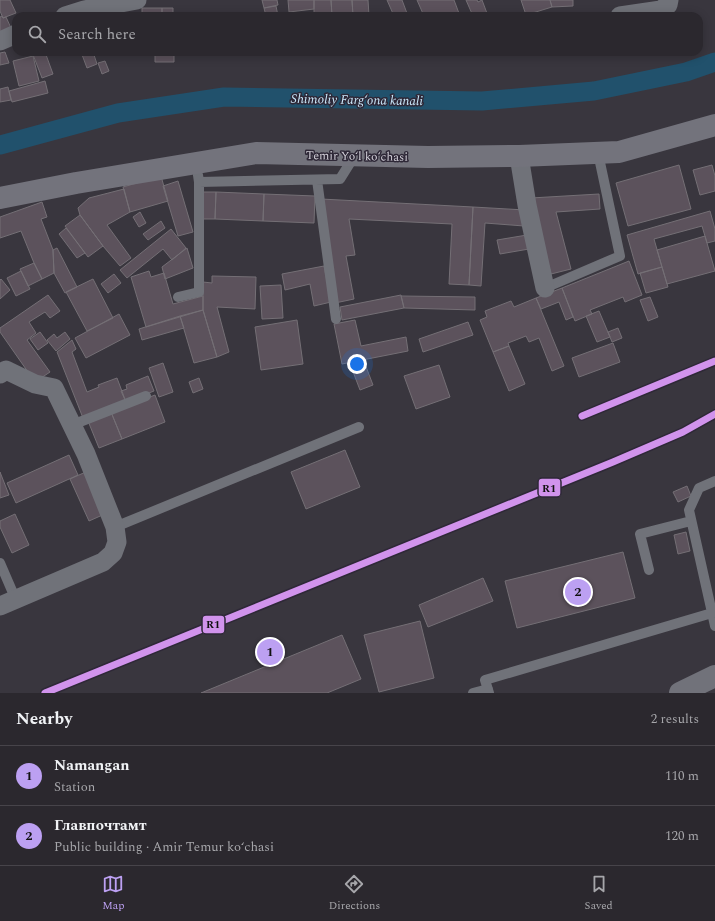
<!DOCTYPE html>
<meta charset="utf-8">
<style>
:root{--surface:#2b282e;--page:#37343a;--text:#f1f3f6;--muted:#a6a6aa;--line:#47444a;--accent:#bca0f2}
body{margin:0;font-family:Spectral,serif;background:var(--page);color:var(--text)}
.you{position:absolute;left:357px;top:364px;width:14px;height:14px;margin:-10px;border:3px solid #fff;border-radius:50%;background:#1a73e8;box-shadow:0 0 0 6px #1a73e833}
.badge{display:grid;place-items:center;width:26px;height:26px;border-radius:50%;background:var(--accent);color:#111;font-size:13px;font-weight:700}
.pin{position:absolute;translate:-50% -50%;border:2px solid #fff;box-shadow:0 1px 4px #0006}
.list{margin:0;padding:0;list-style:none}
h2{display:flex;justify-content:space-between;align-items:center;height:52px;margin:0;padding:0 16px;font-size:17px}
h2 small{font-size:13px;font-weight:400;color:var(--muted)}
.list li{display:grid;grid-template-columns:26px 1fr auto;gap:12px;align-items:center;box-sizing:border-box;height:60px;padding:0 16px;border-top:1px solid var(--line)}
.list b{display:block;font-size:15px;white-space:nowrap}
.list p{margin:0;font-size:13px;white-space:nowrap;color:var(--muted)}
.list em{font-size:13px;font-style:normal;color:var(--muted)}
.icon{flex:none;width:22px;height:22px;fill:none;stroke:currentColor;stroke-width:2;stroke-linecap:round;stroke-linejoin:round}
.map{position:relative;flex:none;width:715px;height:693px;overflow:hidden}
.search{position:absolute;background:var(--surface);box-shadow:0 2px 10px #0003;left:12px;right:12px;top:12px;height:44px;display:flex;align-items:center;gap:10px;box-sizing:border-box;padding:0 14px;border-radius:12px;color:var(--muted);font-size:15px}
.sheet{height:172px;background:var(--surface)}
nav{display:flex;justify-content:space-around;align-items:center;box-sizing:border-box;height:56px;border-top:1px solid var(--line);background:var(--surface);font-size:11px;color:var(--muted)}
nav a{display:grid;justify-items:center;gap:2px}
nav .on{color:var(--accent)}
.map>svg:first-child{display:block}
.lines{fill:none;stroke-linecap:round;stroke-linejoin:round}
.canal{stroke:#21516c;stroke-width:19}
.building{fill:#5c525c;stroke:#746f75}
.lane{stroke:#707279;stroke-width:10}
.street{stroke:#707279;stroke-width:19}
.secondary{stroke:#73737c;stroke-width:22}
.primary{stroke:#71727a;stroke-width:22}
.rail-1-casing{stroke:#2e2837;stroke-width:10}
.rail-1{stroke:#d193ec;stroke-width:7}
.labels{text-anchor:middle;stroke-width:3;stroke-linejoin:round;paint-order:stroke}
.street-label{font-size:12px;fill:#d3d0d9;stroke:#2e2837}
.water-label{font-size:13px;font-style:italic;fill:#cbe9fc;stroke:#2e2837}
.line-badge{stroke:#2e2837;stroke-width:1.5}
.pale-badge-label{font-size:11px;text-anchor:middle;font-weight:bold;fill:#111}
</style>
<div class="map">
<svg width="715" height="693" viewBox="0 0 715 693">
<rect width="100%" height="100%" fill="#39363e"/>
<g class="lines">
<path class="canal" d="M0 145 118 113 224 97 482 101 594 91 686 72 715 62"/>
</g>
<path class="building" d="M0 0H10L16 13 3 18 0 11Z
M262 0H277L278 5 264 8Z
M288 0H314V9L289 12Z
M314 0H331L332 16H314Z
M331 0H352L353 16H332Z
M352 0H368L369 16H353Z
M387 0H402L408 16H394Z
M417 0H454L460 16H424Z
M466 0H477L478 2 482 0 488 16H473Z
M521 0H550L552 7 526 15Z
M550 0H573V6L552 7Z
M276 6 278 16H266L264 8Z
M142 8H162V16H142Z
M162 8H173V16H162Z
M2 16 3 18 6 17 11 28 0 33V17Z
M5 52 9 63 0 65V53Z
M32 52H45L53 74 42 78Z
M81 52H93L97 64 87 68Z
M155 52H174V62H155Z
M358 52H378L358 55Z
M33 56 39 81 19 86 13 61Z
M105 61 109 71 102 74 98 63Z
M45 81 48 93 12 102 9 91Z
M8 87 11 100 0 102V89Z
M679 165 691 209 628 226 616 183Z
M712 165 715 176V191L700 195 693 170Z
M161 176 168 201 130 212 123 187Z
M178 181 193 232 178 236 163 186Z
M124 189 130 212 107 225 131 258 120 266 103 246 80 215 78 208 89 198Z
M203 192H216L215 219H202Z
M216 192 264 194 263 221 215 219Z
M264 194 315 196 314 223 263 221Z
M599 194 600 209 556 212 571 269 551 274 531 198Z
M321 199 473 207 469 285 449 284 452 224 349 219 355 255 346 256 354 299 335 303Z
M42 202 47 217 41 219 53 250 54 273 42 279 34 263 21 231 0 238V217Z
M473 207 525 210 524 226 485 223 481 286 469 285Z
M710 211 715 229V241L707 243 702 226 654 239 662 267 638 274 627 235Z
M140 212 146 223 139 227 133 217Z
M80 215 103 246 88 257 65 226Z
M161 221 165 228 148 240 143 234Z
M66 228 85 253 77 258 59 234Z
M171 229 186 248 172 260 163 249 127 278 120 270Z
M527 235 529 249 500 254 497 240Z
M705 236 715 271 667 284 657 250Z
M57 248 77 287 65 293 54 273 53 250Z
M187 248 193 268 165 279 162 267Z
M629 261 642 295 625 302 623 297 590 310 592 314 575 321 562 288Z
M34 263 42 279 28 286 20 269Z
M324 266 331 302 314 306 310 284 285 290 282 274Z
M662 267 668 287 646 293 640 273Z
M21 271 30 289 16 296 7 278Z
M149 271 151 277 164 273 173 304 203 296V310L146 327 131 277Z
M114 274 121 283 108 293 101 284Z
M212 276 256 277 255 309 217 307 229 352 217 357 203 310V282L212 283Z
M1 279 10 290 0 299V280Z
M93 279 113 318 87 331 66 292Z
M281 285 283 318 262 319 260 286Z
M562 288 573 317 566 320 559 302 541 309 536 298Z
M48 295 60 311 50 318 45 312 29 322 36 333 27 340 50 372 35 382 0 332V328Z
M401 295 404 308 342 320 340 307Z
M401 296 475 297V310L404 308Z
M650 297 658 317 648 321 640 300Z
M536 298 564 366 552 371 539 338 529 342 526 336 508 343 509 346 493 352 480 320 487 317 485 311 511 301 514 307Z
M203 310 217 357 194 363 180 316Z
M599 311 610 337 597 342 586 316Z
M119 314 130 335 86 358 75 338Z
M180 316 184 328 142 340 139 329Z
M297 320 303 364 261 370 255 327Z
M355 320 361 346 406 337 408 351 342 364 334 324Z
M468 322 473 335 423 352 419 339Z
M618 328 622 338 612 342 608 332Z
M40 332 48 343 38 350 30 339Z
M65 332 70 339 56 351 47 340 54 334 57 338Z
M72 340 76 349 72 352 87 392 99 387 98 385 117 378 126 402 83 418 57 352Z
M613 343 620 362 579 377 572 358Z
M509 346 525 384 509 391 493 352Z
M163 363 173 392 159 397 149 368Z
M365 364 373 385 360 390 352 369Z
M439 365 450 397 416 409 404 376Z
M148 376 154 391 126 402 121 391 127 389 126 385Z
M199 378 203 389 193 393 189 382Z
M155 395 165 422 122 439 111 412Z
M111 412 122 439 99 448 88 421Z
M345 450 360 487 306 509 291 472Z
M69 455 78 475 16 503 7 483Z
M88 471 107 513 89 521 70 479Z
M0 472 9 495 0 498Z
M687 486 691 496 678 502 673 492Z
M15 514 29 545 12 553 0 527V521Z
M686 532 690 551 678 554 674 535Z
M623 552 635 598 517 628 505 581Z
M483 578 493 601 428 627 419 605Z
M420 621 434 678 379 692 364 635Z
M342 635 361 679 327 693H201Z"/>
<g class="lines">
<path class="lane" d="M317 180 336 319
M199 182 340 179 355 155
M545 288 620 256 598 153
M178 297 199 292V182L198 175
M72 425 146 396
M715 481 699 488 689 510 715 626
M115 527 359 427
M0 563 16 600
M649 570 640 534 691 521
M473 693 488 689
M489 693 485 680 712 613"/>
<path class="street" d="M65 16 84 10 137 0
M620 16 661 10 668 5 669 0
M0 41 16 34
M519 156 527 205 545 288
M0 374 6 370 35 384 54 388 86 454 115 527 117 542 113 553 103 562 0 606"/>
<path class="secondary" d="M0 198 76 183 256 153 428 157 519 156 619 152 715 125"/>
<path class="primary" d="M680 693 715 676"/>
<defs>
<path id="rail-1" d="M582 416 715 361
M45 693 613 462 683 432 715 414"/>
</defs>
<use href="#rail-1" class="rail-1-casing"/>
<use href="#rail-1" class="rail-1"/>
</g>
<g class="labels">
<g class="street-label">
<text transform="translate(357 156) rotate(1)" y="4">Temir Yoʻl koʻchasi</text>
</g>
<g class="water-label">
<text transform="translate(357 99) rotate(1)" y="5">Shimoliy Fargʻona kanali</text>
</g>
</g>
<g class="line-badge">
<rect x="538" y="478" width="23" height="19" rx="4" fill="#d193ec"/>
<rect x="202" y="615" width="23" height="19" rx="4" fill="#d193ec"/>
</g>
<g class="pale-badge-label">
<text x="549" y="492">R1</text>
<text x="213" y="628">R1</text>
</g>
</svg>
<div class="you"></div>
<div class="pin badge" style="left:270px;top:652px">1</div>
<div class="pin badge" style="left:578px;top:592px">2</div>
<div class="search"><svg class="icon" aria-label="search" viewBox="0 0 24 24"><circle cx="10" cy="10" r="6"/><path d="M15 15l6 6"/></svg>Search here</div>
</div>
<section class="sheet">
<h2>Nearby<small>2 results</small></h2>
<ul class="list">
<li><span class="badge">1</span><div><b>Namangan</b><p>Station</p></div><em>110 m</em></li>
<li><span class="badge">2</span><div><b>Главпочтамт</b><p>Public building · Amir Temur koʻchasi</p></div><em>120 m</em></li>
</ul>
</section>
<nav>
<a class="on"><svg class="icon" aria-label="map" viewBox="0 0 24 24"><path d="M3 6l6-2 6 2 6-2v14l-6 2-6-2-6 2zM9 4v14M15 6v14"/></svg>Map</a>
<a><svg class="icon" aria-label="directions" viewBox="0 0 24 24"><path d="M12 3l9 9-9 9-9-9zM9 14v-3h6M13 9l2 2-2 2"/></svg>Directions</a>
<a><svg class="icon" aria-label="saved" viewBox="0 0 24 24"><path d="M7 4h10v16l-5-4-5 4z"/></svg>Saved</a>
</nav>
